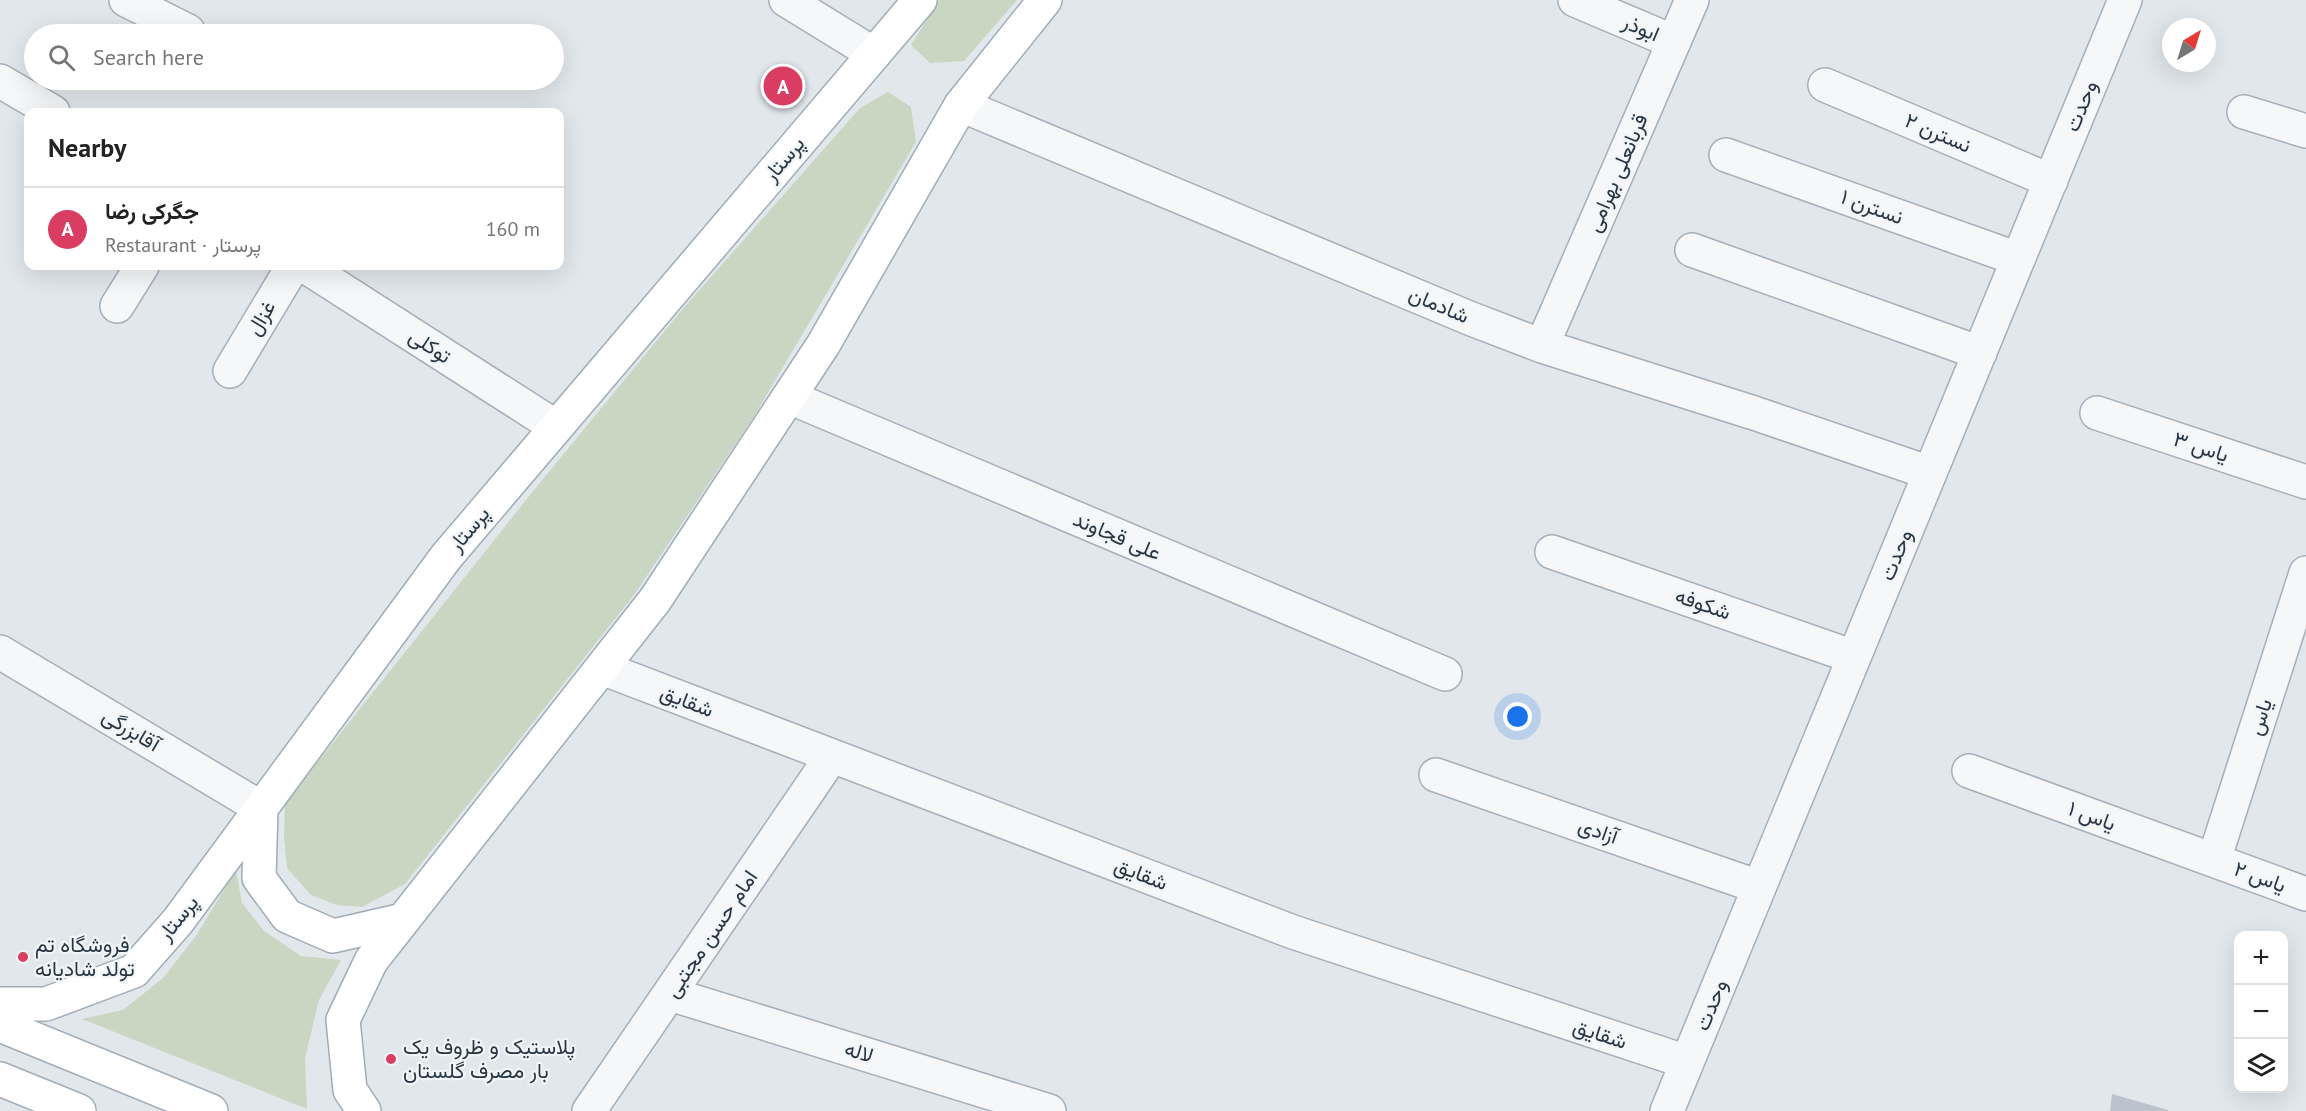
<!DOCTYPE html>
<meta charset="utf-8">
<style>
:root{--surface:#fff;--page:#f6f6f6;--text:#222;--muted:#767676;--line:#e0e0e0;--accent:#da3d62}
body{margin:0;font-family:"PT Sans",Vazirmatn,sans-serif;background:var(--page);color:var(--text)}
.controls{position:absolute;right:18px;bottom:18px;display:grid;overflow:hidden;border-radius:12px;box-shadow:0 6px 24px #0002}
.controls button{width:54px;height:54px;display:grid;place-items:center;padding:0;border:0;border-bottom:2px solid var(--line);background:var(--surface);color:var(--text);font:30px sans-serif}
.compass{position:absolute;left:2162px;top:18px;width:54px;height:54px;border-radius:50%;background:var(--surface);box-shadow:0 6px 24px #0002;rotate:38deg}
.you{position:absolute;left:1518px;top:717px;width:21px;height:21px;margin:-15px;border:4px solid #fff;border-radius:50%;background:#1a73e8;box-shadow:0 0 0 9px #1a73e833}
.badge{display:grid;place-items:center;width:39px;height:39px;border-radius:50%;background:var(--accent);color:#fff;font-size:20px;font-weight:700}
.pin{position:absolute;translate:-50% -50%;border:3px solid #fff;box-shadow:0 2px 6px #0006}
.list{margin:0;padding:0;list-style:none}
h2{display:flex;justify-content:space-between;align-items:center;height:78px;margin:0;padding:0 24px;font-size:26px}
h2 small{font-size:20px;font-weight:400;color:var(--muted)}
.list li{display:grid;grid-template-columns:39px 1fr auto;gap:18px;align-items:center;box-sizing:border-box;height:84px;padding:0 24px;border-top:2px solid var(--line)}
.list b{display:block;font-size:22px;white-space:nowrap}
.list p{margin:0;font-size:20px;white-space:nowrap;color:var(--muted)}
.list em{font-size:20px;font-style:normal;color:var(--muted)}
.icon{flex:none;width:33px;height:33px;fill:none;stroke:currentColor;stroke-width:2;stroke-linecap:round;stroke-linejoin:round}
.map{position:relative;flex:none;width:2306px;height:1111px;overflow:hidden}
.search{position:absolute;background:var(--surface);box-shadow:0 6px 24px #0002;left:24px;top:24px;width:540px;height:66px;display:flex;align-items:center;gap:15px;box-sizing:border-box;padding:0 21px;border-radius:33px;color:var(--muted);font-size:22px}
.panel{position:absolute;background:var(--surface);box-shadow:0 6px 24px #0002;left:24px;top:108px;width:540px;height:162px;border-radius:12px}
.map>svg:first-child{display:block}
.green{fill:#c9d6c2}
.building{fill:#bbc3cc}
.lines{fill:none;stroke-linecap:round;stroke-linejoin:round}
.minor-casing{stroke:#a6aeb7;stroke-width:36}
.major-casing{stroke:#a0acb8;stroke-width:36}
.minor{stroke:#f5f7f9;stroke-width:33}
.major{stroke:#fff;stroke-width:33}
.poi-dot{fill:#da3d62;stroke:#f2f5f8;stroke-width:2}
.labels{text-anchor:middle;stroke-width:4.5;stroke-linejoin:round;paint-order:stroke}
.street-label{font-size:21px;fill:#283545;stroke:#f2f5f8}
.poi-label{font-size:21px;fill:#283545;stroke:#f2f5f8;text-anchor:start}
</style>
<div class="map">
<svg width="2306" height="1111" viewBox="0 0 2306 1111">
<rect width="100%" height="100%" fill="#e2e7ec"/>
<path class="green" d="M939 0H1017L964 61 930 63 911 45Z
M888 92 911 107 916 142 753 418 634 595 405 884 362 907 337 905 311 895 287 868 284 836 285 803 534 490 681 311 860 108Z
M236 870 242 903 264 931 301 956 341 960 319 1000 305 1058 307 1109 82 1019 123 1010 163 978 196 936Z"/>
<path class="building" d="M2112 1094 2168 1110V1111H2110Z"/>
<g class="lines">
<defs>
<path id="minor" d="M126 0 188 31
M786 0 874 54
M1575 0 1674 42
M0 81 53 112
M1825 85 2051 181
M961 105 1469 318 1542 346 1754 413 1930 473
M2244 112 2306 131
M1726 155 2018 259
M1692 250 1980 353
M305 266 556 427
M117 306 142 266
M1542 346 1692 0
M230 371 293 266
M789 397 1445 674
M2097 413 2306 482
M1552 552 1854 657
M0 652 261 808
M602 668 1293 932 1687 1062
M1969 771 2306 894
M1436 775 1759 887
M2214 860 2306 573
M670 994 1049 1111
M589 1111 832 756
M1667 1111 2125 0"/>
<path id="major" d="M261 808 259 878 287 916 333 936 403 920
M0 1004H46L134 971 178 921 446 557 920 0
M0 1025 211 1111
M0 1079 79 1111
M364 1111 350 1090 343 1020 371 961 655 600 823 345 961 105 1045 0"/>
</defs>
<use href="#minor" class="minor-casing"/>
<use href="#major" class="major-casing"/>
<use href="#minor" class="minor"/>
<use href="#major" class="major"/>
</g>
<g class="poi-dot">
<circle cx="23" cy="957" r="6"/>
<circle cx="391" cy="1059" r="6"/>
</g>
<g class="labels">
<g class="street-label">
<text transform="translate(1641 28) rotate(23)" y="7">ابوذر</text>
<text transform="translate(2081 106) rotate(-68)" y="7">وحدت</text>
<text transform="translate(1938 133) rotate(23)" y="7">نسترن ۲</text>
<text transform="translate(784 159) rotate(-50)" y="7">پرستار</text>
<text transform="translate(1617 173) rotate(-67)" y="7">قربانعلی بهرامی</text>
<text transform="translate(1872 207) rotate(20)" y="7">نسترن ۱</text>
<text transform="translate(1439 305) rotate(23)" y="7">شادمان</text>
<text transform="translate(261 318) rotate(-59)" y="7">غزال</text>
<text transform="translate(430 346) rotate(33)" y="7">توکلی</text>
<text transform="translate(2201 447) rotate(18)" y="7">یاس ۳</text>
<text transform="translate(469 529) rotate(-50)" y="7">پرستار</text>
<text transform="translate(1117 536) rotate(23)" y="7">علی قجاوند</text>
<text transform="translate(1896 555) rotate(-68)" y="7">وحدت</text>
<text transform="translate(1703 604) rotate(19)" y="7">شکوفه</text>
<text transform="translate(687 701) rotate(21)" y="7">شقایق</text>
<text transform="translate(2260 717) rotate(-72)" y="7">یاس</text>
<text transform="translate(131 730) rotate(31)" y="7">آقابزرگی</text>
<text transform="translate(2092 816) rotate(20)" y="7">یاس ۱</text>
<text transform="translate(1598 831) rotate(19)" y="7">آزادی</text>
<text transform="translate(1141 874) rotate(21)" y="7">شقایق</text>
<text transform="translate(2260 877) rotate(20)" y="7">یاس ۲</text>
<text transform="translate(178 918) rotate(-51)" y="7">پرستار</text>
<text transform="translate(711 934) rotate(-56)" y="7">امام حسن مجتبی</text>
<text transform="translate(1711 1005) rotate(-68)" y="7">وحدت</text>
<text transform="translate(1600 1034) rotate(18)" y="7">شقایق</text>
<text transform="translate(859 1052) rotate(17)" y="7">لاله</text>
</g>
<g class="poi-label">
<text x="35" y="952">فروشگاه تم<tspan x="35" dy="24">تولد شادیانه</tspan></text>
<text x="403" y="1054">پلاستیک و ظروف یک<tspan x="403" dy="24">بار مصرف گلستان</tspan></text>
</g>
</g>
</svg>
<div class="controls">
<button>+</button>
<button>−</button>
<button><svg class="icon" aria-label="layers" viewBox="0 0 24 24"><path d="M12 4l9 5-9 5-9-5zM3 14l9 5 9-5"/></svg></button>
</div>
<svg class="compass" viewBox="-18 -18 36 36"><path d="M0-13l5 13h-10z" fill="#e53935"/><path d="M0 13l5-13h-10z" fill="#767676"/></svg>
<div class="you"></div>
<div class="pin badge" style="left:783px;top:86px">A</div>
<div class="search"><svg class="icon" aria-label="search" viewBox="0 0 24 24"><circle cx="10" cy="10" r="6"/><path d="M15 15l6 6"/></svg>Search here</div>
<section class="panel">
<h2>Nearby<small></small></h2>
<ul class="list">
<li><span class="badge">A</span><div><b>جگرکی رضا</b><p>Restaurant · پرستار</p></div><em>160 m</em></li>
</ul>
</section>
</div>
